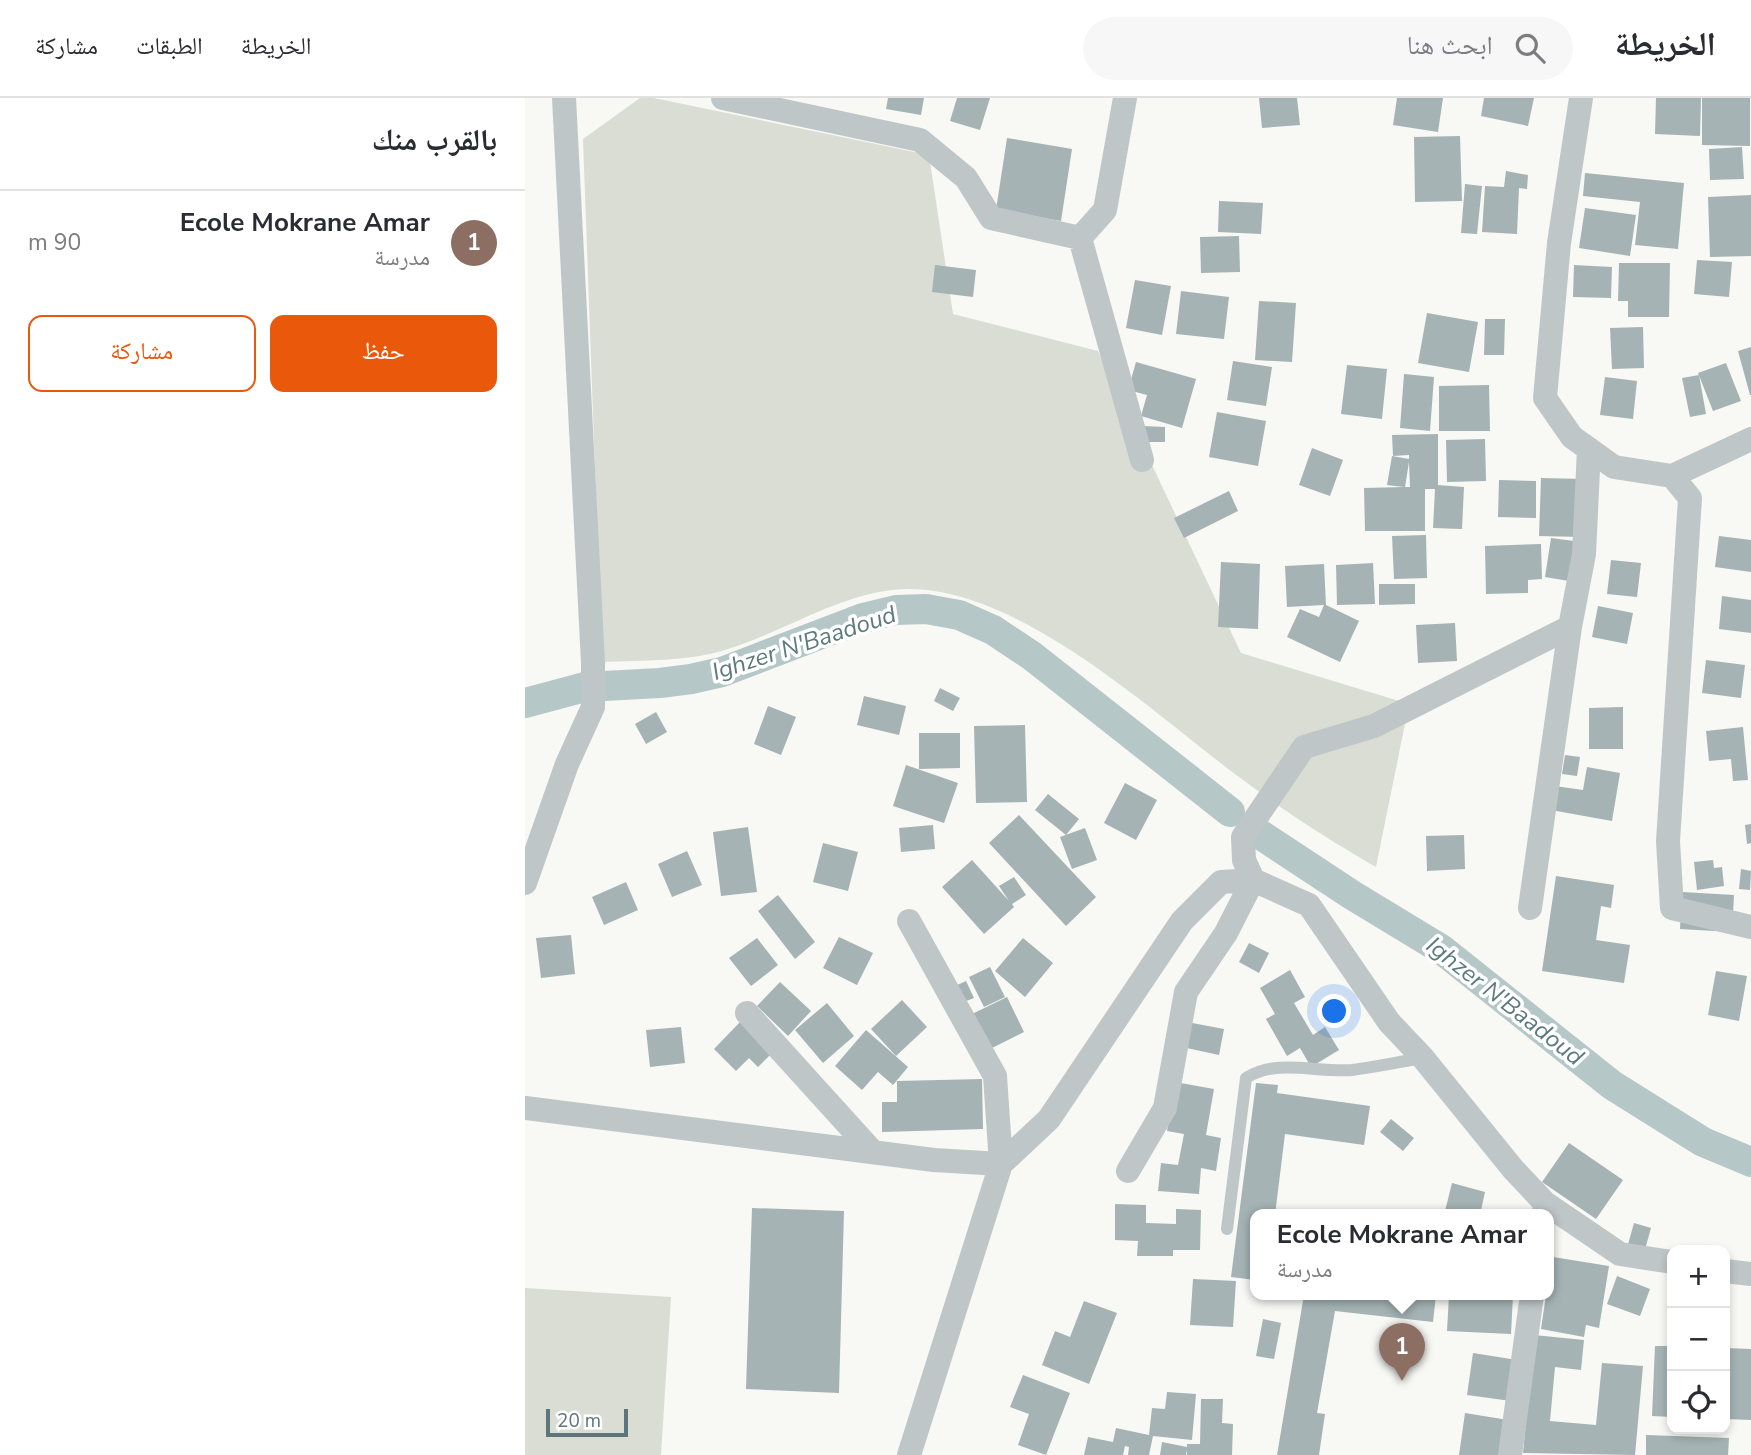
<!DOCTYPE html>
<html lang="ar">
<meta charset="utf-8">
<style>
:root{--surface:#fff;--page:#f7f7f7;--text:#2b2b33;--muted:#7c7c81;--line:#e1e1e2;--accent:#ea580c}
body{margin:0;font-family:"Nunito Sans","Noto Naskh Arabic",sans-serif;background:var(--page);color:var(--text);direction:rtl}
.controls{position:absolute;right:21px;bottom:21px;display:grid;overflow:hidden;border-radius:14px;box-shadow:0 4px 10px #0003}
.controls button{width:63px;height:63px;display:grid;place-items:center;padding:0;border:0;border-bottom:2px solid var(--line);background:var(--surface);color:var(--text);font:35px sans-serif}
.scale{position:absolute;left:21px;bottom:18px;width:82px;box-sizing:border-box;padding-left:7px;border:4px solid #5e767b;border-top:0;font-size:19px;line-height:24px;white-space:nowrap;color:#5e767b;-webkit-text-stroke:5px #fff;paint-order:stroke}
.you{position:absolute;left:810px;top:914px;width:24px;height:24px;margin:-18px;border:5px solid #fff;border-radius:50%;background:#1a73e8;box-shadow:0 0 0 10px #1a73e833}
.badge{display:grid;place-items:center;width:46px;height:46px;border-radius:50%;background:var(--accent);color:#fff;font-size:23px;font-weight:700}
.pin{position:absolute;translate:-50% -58px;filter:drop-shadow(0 2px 4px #0008)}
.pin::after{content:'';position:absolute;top:37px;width:24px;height:21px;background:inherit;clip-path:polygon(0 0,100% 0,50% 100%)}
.popup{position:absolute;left:725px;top:1111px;width:304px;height:91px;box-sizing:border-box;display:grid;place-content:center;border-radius:14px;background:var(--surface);filter:drop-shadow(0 2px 5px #0005);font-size:23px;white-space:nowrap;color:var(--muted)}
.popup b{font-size:26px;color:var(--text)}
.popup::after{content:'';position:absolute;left:50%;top:100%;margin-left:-14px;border:14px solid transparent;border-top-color:var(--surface)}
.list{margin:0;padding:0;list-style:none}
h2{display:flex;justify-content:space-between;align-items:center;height:91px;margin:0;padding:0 28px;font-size:30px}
h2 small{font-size:23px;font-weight:400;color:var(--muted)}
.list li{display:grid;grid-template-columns:46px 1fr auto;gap:21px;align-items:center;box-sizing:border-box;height:105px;padding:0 28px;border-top:2px solid var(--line)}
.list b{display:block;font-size:26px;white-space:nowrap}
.list p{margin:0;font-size:23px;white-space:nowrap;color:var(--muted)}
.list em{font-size:23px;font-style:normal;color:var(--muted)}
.actions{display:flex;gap:14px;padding:21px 28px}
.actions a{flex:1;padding:16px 0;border:2px solid var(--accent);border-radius:14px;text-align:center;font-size:24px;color:var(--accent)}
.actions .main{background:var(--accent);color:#fff}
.icon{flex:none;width:38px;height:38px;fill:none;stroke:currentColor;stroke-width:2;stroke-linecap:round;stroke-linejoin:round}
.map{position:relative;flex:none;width:1226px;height:1357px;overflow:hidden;direction:ltr}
header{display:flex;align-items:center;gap:42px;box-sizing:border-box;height:98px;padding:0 35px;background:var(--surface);border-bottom:2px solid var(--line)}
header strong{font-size:33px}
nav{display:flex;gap:38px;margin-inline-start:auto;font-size:24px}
.search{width:490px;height:63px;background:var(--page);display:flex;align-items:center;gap:18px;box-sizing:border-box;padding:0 24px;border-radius:38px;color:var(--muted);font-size:26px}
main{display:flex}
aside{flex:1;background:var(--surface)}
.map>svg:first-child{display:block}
.green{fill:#daddd4}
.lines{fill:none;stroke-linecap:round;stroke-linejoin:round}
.canal{stroke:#b5c7c7;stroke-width:30}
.building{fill:#a5b3b5;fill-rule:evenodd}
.lane{stroke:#bfc6c8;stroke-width:12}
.street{stroke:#bfc6c8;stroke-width:24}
.labels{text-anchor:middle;stroke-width:7;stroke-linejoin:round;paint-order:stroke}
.water-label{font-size:24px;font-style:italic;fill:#5e7b7c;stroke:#fff}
</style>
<header>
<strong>الخريطة</strong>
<div class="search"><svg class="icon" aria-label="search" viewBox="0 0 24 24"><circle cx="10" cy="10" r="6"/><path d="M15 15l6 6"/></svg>ابحث هنا</div>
<nav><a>الخريطة</a><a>الطبقات</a><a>مشاركة</a></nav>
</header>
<main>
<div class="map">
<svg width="1226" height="1357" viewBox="0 0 1226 1357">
<rect width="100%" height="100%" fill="#f8f8f5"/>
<path class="green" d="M115 0H129L404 57 428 216 573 253 716 555 884 606 851 769C801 740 756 711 710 676 622 610 483 479 367 492 309 499 258 534 203 551 165 564 117 562 77 564L58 41Z
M0 1190 146 1199 136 1357H0Z"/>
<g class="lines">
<path class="canal" d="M0 605 60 589 135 585 166 581 197 574 338 520 371 512 401 511 434 517 468 532 507 558 705 714
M736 737 827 797 916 851 1087 987 1178 1044 1226 1064"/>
</g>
<path class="building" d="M363 0H399L396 17 361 11Z
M432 0H465L455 32 425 23Z
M734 0H772L775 27 737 30Z
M872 0H918L913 34 868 27Z
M959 0H1009L1003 28 956 18Z
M1131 0H1176L1175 38 1130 36Z
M1177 0H1225V48L1177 47Z
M935 38 937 103 890 104 889 39Z
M482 40 547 51 536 123 471 112Z
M1217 49 1219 81 1185 82 1184 51Z
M981 73 1003 77 1002 91 994 90 992 136 957 134 960 88 979 89Z
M1060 75 1159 85 1153 151 1110 147 1115 104 1058 98Z
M940 86 957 88 952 136 936 135Z
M1226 97V158L1185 159 1183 99Z
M694 103 738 105 736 136 693 134Z
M1060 110 1111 117 1105 158 1054 150Z
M714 138 715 174 676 175 675 139Z
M1172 162 1207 164 1204 199 1169 196Z
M1094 165H1145L1144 219H1103V203H1093Z
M410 167 451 172 448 199 407 194Z
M1049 167 1087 169 1086 200 1048 199Z
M610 182 646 188 637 237 601 230Z
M656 193 704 199 699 241 651 236Z
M734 203 771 205 767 264 730 262Z
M902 215 953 224 944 274 893 265Z
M960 221H980L979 257H959Z
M1118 229 1119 270 1087 271 1085 230Z
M1226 249V297H1225L1213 253Z
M708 263 747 269 741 308 702 302Z
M611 264 671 281 657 330 616 318 622 297 603 292Z
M1201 265 1216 303 1188 313 1173 275Z
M822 267 862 271 857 321 816 316Z
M879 276 909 279 905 333 875 330Z
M1174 277 1181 316 1165 319 1157 280Z
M1080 279 1112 283 1108 321 1075 317Z
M964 287 965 333H914V288Z
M692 314 741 323 733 368 684 359Z
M617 328 640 329V344H617Z
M913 336V387L939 389 937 431 908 430 910 391H900V433H840L839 390 879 389 862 387 867 358 884 361V357L868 358 867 337ZM884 364 885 389H880Z
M960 341 961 383 922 384 921 342Z
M787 350 818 362 805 398 774 387Z
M1016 380 1059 381 1057 439 1014 438Z
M974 382 1011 383V420L973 419Z
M704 393 713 413 659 440 649 420Z
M901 437 902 480 869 481 867 438Z
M1194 438 1226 442V474L1190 469Z
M1026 440 1049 443 1044 483 1020 479Z
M1016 446 1017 481 1003 482V495L961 496 960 448Z
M1086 462 1116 465 1112 499 1082 496Z
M696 464 735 466 733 531 693 529Z
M848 465 850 506 812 507 811 467Z
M799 466 801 507 834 523 815 564 762 539 775 511 794 519 799 507 762 509 760 468Z
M854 486H890V506L854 507Z
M1197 498 1226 502V535L1194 531Z
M1073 508 1108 515 1102 546 1067 539Z
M930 525 932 563 893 565 891 527Z
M1181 562 1220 567 1216 600 1177 595Z
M415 590 435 600 428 613 409 603Z
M339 598 381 608 374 637 332 627Z
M243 608 271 619 256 657 229 646Z
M1098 609V651H1064V610Z
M131 614 142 634 121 646 110 626Z
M500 627 502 704 451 705 449 628Z
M1218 629 1223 682 1208 683 1206 661 1184 663 1181 633Z
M394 635H435V670L394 671Z
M1040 657 1055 659 1052 678 1037 676Z
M381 667 433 685 419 725 368 708Z
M1062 669 1095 675 1087 723 1026 712 1030 688 1058 692Z
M600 685 632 702 611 742 579 725Z
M523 696 554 721 541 737 510 712Z
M494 717 571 799 541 828 464 745Z
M1226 726V745L1222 746 1220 727Z
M408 727 410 751 376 754 374 730Z
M223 729 232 794 196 798 188 734Z
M560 730 572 762 547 771 535 739Z
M939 737 940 771 902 773 901 738Z
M298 745 333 754 323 793 288 784Z
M162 753 177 787 147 799 133 766Z
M447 762 484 803 474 788 489 779 501 797 487 806 489 809 459 836 417 789Z
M1188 762 1189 770 1197 769 1199 788 1172 792 1169 764Z
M1216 771 1226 773 1225 792 1214 791Z
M1031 778 1089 787 1086 810 1076 808 1071 842 1105 847 1099 885 1017 873Z
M101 784 113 812 79 827 67 799Z
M1157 794 1209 797 1207 834 1155 831Z
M253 797 290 844 270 861 233 813Z
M46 837 50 876 16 880 11 840Z
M314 839 348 855 332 887 298 870Z
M232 840 253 867 226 888 204 860Z
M498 840 528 865 500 899 470 873Z
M724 845 744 855 734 875 714 864Z
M465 869 480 899 459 909 444 879Z
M765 872 780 899 769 905 788 937 800 929 814 952 786 969 775 950 762 958 741 921 750 916 735 890Z
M1191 873 1222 878 1214 923 1183 917Z
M441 883 449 900 436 905 428 889Z
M255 884 286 913 263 938 232 908Z
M482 899 499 934 463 952 445 917Z
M377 902 402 929 371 958 346 931Z
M302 905 329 938 298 965 270 932Z
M217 922 249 953 233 969 224 960 211 973 189 951Z
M662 924 699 931 694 957 657 949Z
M156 929 160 965 125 969 121 932Z
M341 932 383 969 368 987 353 974 337 992 310 968Z
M457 981 458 1031 357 1034V1004H372V983Z
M650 984 689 991 681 1037 696 1040 691 1073 676 1070 674 1096 633 1093 636 1065 653 1067 659 1036 642 1033Z
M731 985 753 987 752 995 845 1008 839 1047 760 1036 750 1117H730V1182L706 1179Z
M866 1021 889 1040 878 1053 855 1034Z
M1044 1045 1098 1082 1071 1121 1017 1084Z
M927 1085 960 1094 955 1117H919Z
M590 1106 621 1107V1125L651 1126V1111L676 1112 675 1152H648V1158H612L613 1143 590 1142Z
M227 1110 319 1113 314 1295 221 1291Z
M1109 1125 1126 1130 1119 1155 1102 1150Z
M1028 1159 1084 1168 1074 1230 1061 1227 1059 1239 1016 1231 1021 1197H1024Z
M1092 1178 1125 1191 1115 1218 1082 1206Z
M668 1181 711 1183 708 1229 665 1227Z
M779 1197H911L908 1224 810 1213 792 1315 800 1316 794 1357H752Z
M924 1197H988L986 1236 922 1233Z
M559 1203 592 1215 564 1286 517 1267 530 1233 545 1239Z
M738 1221 756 1225 749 1261 731 1258Z
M1009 1237 1059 1242 1056 1272 1030 1269 1025 1323 1071 1327 1077 1265 1118 1268 1110 1357 998 1355Z
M1130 1248H1147V1319L1127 1318Z
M1200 1250 1226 1251V1322L1200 1321Z
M948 1255 992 1262 986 1303 942 1297Z
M498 1277 545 1295 521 1357 493 1347 504 1316 485 1309Z
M642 1294 671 1296 667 1342 628 1338 624 1357H603L604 1349 600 1348 598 1357H559L563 1339 588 1344 591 1330 624 1337 627 1310 640 1311Z
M676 1301H698L697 1325 708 1326 707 1357H662V1351L661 1357H635L637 1344 662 1349V1346H675Z
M940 1315 983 1322 977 1357H934Z
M1121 1337 1204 1340 1203 1357H1121Z"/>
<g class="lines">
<path class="lane" d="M702 1131 721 980C752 960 792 975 827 972 851 969 874 964 897 960"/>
<path class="street" d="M198 0 395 42 441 80 466 120 555 140 580 112 600 0
M1056 0 1034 145 1020 300 1047 339 1089 369 1147 378 1226 341
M555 140 617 362
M1147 378 1165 400 1143 743 1147 810 1226 829
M0 785 42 666 68 609V565L39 0
M1005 810 1045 529 1059 456 1064 351
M384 823 470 978 476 1066
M222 915 347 1053
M0 1010 409 1062 476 1066 384 1357
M476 1066 524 1021 657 823 696 784 728 782 784 807 864 924 898 960 988 1071 1020 1105
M603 1073 640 1010 661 894 701 835 728 782 719 762 718 739 779 649 849 628 1045 529
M1019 1117 1020 1105 1095 1156 1147 1164
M1200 1173 1226 1176
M985 1357 1007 1197"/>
</g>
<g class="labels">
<g class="water-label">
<text transform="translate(279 545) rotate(-18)" y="8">Ighzer N'Baadoud</text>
<text transform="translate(980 903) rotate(38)" y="8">Ighzer N'Baadoud</text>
</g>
</g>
</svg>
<div class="controls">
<button>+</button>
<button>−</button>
<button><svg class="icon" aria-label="locate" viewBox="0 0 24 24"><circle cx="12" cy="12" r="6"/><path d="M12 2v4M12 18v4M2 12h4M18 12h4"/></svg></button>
</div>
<div class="scale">20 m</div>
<div class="you"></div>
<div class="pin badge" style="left:877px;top:1283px;background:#8d6e63">1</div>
<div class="popup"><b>Ecole Mokrane Amar</b>مدرسة</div>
</div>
<aside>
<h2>بالقرب منك<small></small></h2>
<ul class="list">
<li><span class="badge" style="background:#8d6e63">1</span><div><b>Ecole Mokrane Amar</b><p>مدرسة</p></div><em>90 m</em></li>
</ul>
<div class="actions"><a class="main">حفظ</a><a>مشاركة</a></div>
</aside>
</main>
